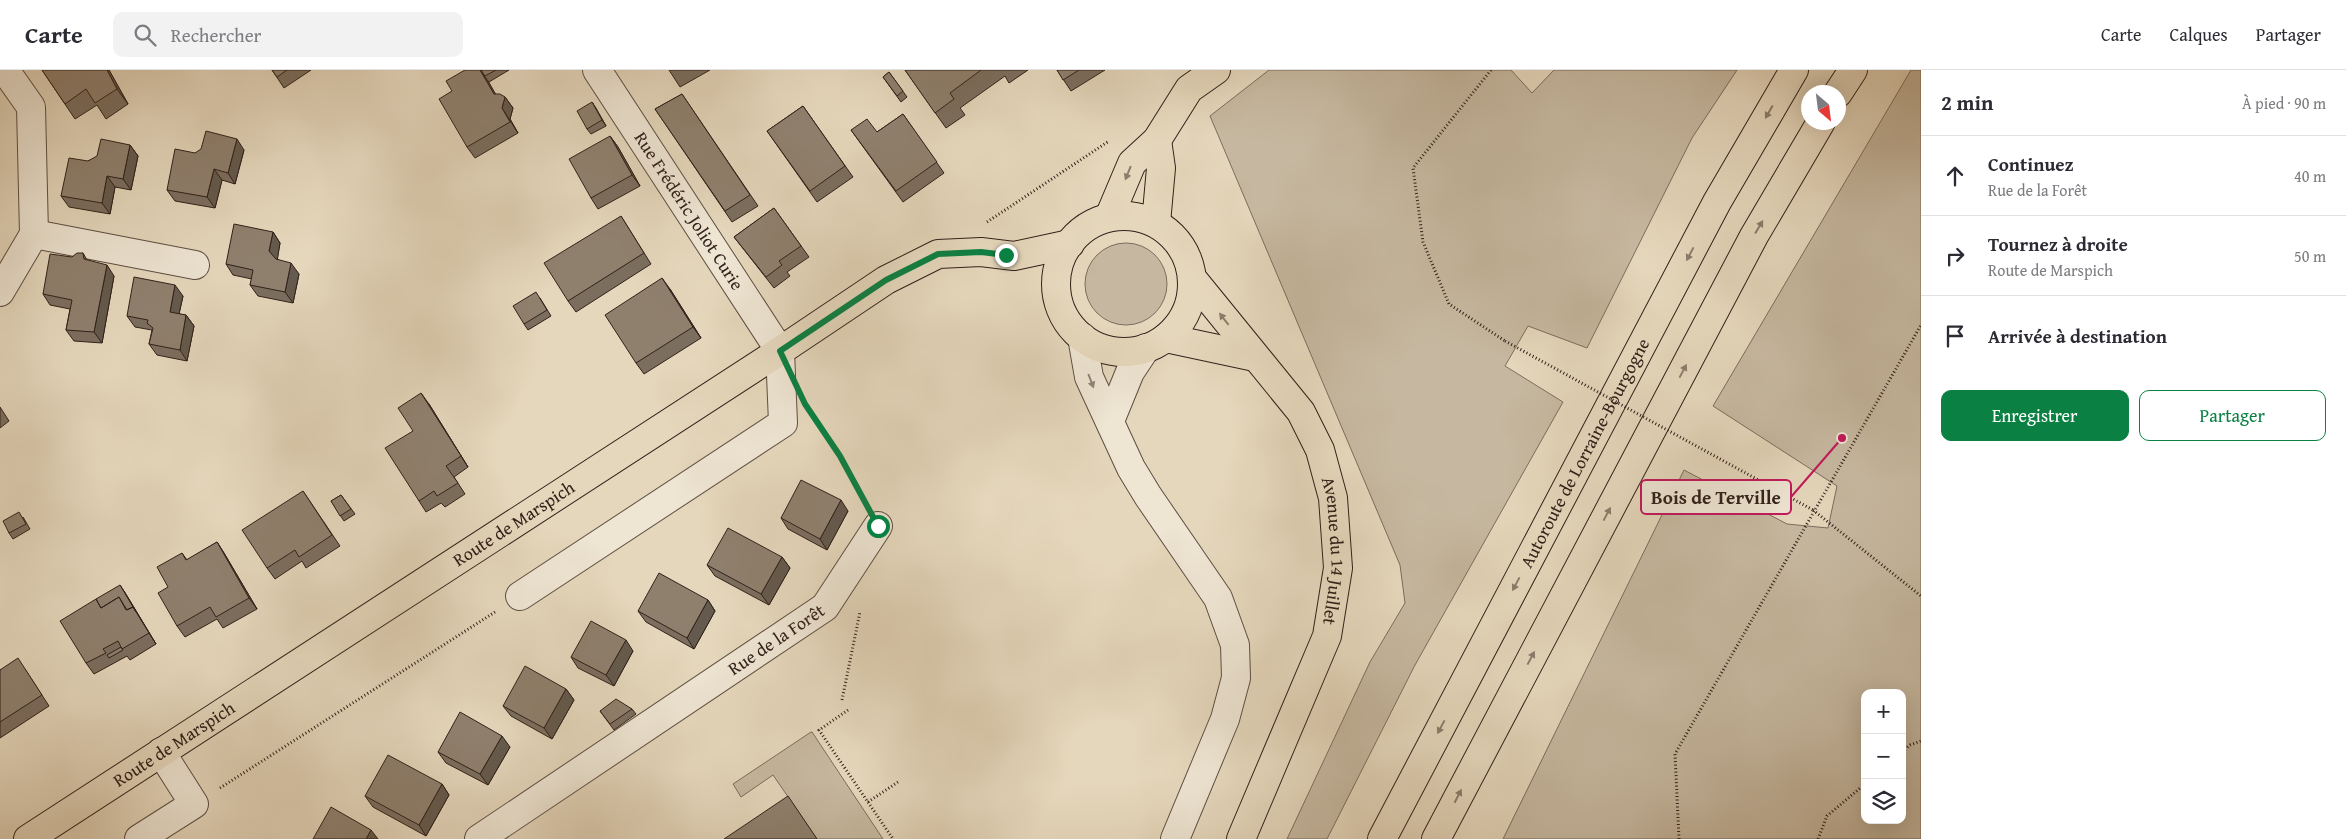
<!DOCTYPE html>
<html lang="fr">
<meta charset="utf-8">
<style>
:root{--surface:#fff;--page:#f2f2f3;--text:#2b2b33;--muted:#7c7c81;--line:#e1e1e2;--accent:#0b8043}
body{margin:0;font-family:"Gentium Book Plus",serif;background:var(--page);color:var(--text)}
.controls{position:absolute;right:15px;bottom:15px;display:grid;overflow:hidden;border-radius:10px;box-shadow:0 5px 20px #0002}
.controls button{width:45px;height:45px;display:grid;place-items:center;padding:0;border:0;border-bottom:1px solid var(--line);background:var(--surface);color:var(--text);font:25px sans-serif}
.compass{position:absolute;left:1801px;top:15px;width:45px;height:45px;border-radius:50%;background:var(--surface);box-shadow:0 5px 20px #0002;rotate:152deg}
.stop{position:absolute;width:15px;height:15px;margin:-11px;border:4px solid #0b8043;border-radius:50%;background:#fff}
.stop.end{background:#0b8043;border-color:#fff;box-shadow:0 1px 5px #0008}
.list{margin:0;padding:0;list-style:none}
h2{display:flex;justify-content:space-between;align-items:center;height:65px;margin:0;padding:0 20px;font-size:21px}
h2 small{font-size:16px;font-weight:400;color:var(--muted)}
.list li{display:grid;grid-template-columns:32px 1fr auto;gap:15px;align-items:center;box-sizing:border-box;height:80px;padding:0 20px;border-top:1px solid var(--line)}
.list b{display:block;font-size:19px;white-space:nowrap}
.list p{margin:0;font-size:16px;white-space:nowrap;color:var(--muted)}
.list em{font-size:16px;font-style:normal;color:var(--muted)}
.actions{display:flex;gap:10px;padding:15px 20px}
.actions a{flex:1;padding:11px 0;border:1px solid var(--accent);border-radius:10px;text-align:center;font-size:18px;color:var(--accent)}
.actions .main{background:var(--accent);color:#fff}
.icon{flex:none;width:28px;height:28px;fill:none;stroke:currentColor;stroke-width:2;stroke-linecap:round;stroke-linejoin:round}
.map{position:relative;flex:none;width:1921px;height:769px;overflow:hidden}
header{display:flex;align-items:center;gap:30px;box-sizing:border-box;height:70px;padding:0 25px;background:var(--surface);border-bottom:1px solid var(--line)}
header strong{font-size:24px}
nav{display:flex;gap:28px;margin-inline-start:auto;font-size:18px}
.search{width:350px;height:45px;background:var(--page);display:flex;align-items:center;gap:12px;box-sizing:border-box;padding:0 18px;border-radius:10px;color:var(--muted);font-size:19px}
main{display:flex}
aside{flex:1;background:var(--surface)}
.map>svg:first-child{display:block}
.green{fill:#c6b8a0;stroke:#7c6c5d;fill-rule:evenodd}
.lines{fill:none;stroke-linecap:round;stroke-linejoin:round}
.minor-casing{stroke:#5e4e42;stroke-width:30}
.major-casing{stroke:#31211a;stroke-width:30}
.highway-casing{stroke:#31211a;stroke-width:30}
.path{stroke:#31211a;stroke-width:3;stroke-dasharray:1 2.5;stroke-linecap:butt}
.minor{stroke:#eee5d3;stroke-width:28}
.major{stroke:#e5d7bc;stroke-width:28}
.highway{stroke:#e5d7bc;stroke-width:28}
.path-bridge{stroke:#31211a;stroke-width:3;stroke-dasharray:1 2.5;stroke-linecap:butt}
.wall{fill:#7b6e5f;stroke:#31211a}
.shaded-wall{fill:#645a4d;stroke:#31211a}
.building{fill:#8f806e;stroke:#31211a}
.oneway{fill:#8b7c6b}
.oneway2{fill:#908376}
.route{stroke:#0b8043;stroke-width:6}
.labels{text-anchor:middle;stroke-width:4;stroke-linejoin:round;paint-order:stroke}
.street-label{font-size:18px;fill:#31211a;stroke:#eee5d3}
.leader{fill:none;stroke:#c2185b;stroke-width:2}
.callout-dot{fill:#c2185b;stroke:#eee5d3;stroke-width:2}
.callout{fill:#eee5d3;stroke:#c2185b;stroke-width:2}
.callout-label{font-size:19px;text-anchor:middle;font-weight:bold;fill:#31211a}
</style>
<header>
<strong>Carte</strong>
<div class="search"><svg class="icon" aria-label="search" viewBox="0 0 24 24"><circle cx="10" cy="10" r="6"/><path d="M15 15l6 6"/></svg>Rechercher</div>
<nav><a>Carte</a><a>Calques</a><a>Partager</a></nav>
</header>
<main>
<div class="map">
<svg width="1921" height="769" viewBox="0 0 1921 769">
<rect width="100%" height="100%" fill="#e5d7bc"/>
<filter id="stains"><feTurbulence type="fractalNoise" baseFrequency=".004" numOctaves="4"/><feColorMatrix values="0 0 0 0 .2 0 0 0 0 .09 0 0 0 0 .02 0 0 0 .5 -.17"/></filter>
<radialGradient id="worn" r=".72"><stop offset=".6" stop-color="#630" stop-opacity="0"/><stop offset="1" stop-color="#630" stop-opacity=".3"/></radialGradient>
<path class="green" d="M1269 0H1511L1532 23 1554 0H1737L1692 68 1587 278 1528 256 1505 296 1563 332 1415 595 1327 769H1287L1370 592 1405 533 1400 495 1210 46Z
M1911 0H1921V769H1503L1684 400 1787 454 1828 458 1837 416 1713 336ZM1865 623H1902V750H1865Z
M1085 214a41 41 0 1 1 82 0a41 41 0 1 1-82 0Z
M811 662H812L883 769H817L773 705 741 727 733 714Z"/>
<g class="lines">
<defs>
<g id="minor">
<path d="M34 164 195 195"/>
<path d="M0 222 34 164 31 37 5 0"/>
<path d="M1082 267 1089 307 1131 398 1148 426 1218 528 1235 575 1236 608 1225 649 1175 769"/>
<path d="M1110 351 1130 302 1146 278"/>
<path d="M520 526 783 353 780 281 597 0"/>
<path d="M139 769 194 734 161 682"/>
<path id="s1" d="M479 769 825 537 878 456"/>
</g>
<g id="major">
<path d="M1110 145 1132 93 1157 70 1189 19 1216 0"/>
<circle cx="1124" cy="214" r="68"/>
<path d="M1156 153 1161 98 1157 70"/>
<path id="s2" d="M1192 208 1301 342 1320 380 1333 428 1338 498 1327 566 1241 769"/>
<path d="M1166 268 1255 287"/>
<path id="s3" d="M28 769 780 281 886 210 938 184 981 182 1014 186 1070 174"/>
</g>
<g id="highway">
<path d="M1838 23 1853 0"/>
<path id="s4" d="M1382 769 1717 132 1794 0"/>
<path d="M1436 769 1754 166 1821 52"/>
</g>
</defs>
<use href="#minor" class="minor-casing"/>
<use href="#major" class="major-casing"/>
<use href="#highway" class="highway-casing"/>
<path class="path" d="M1491 0 1413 98 1423 172 1449 234 1505 271
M987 152 1109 71
M815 348 840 386 864 431
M1813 440 1921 526
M842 630 860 542
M848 640 819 660 893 769
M1902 682 1910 675 1921 671
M220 718 495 542
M868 732 898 712
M1679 769 1675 684 1921 255
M1818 769 1827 746 1865 714"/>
<use href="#minor" class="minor"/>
<use href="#major" class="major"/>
<use href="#highway" class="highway"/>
<path class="path-bridge" d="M1505 271 1813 440"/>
</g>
<path class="wall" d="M42 0H109L128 34 106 49 97 35 75 49Z
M272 0H311L284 18Z
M465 0H509L489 12 488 11 495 24 505 27 513 38 510 49 518 63 475 88 467 77Z
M669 0H710L680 17Z
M905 0H1028L1009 13 1005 6 960 38 965 45 946 58Z
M1057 0H1105L1071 21Z
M889 2 907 27 901 32 883 7Z
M682 24 758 136 732 152 655 39Z
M592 32 606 56 591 64 587 59Z
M803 36 853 107 817 132 767 61Z
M903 44 944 103 903 132 851 60 877 62Z
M610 66 618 77 640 116 598 139 591 128Z
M130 75 138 86 131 120 115 117 110 144 69 137 61 126 88 91Z
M244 80 235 114 222 110 215 138 175 131 167 120 195 83Z
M774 138 809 187 787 202 790 206 774 218 734 167Z
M621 146 651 194 576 242 568 231Z
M273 162 280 173 277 189 299 204 293 233 258 226 250 215 252 209 233 205 226 194Z
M83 183 87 190 114 206 102 273 74 271 66 260 70 239 50 235 43 224 72 187Z
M670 219 701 268 644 304 636 293Z
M183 226 179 244 186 245 194 256 187 291 157 285 149 274 152 260 135 257 127 246Z
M540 228 551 246 528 260 524 254Z
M429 334 468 397 454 407 465 424 445 437 441 433 426 442 419 431 413 361Z
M0 337 9 351 0 358Z
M303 421 340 476 306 498 302 491 275 509 267 498Z
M341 425 355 444 344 451 331 431Z
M848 441 827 480 788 459 781 448Z
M23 447 30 459 13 469 9 463Z
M217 472 224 483 257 539 223 558 217 549 185 567 177 556 182 483 187 490Z
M782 487 790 498 769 535 715 506 707 495Z
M124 521 156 574 130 590 127 586 94 604 86 593Z
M708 530 715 541 694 579 646 552 638 541Z
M633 581 614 616 578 598 571 587Z
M25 599 49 636 0 668V600Z
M566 619 574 630 552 669 511 646 503 636Z
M632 639 636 644 614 660 600 641Z
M510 677 488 715 446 693 438 682Z
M442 714 449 725 426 766 373 737 365 726Z"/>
<path class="shaded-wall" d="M107 0H109L128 34 117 19Z
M480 0 488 11 502 35 494 24Z
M505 27 513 38 510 49 518 63 502 38Z
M592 32 596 38 606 56 602 50Z
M610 66 618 77 640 116 632 105Z
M237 69 244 80 235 114 228 103Z
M130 75 138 86 131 120 123 109Z
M214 99 222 110 215 138 207 127Z
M107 106 115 117 110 144 102 133Z
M273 162 280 173 277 192 269 181Z
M291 193 299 204 293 233 285 222Z
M107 195 114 206 102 273 94 262Z
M662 208 670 219 701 268 693 257Z
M175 215 183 226 177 253 170 242Z
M186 245 194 256 187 291 180 280Z
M421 323 429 334 468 397 461 386Z
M841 430 848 441 827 480 820 469Z
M217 472 224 483 257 539 249 528Z
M782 487 790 498 769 535 761 524Z
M120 515 124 521 156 574 149 563Z
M708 530 715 541 694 579 687 568Z
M626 570 633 581 614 616 606 605Z
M566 619 574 630 552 669 544 658Z
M502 666 510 677 488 715 480 704Z
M442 714 449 725 426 766 419 755Z
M371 760 378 769H366Z"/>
<path class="building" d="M42 0H107L117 19 95 33 86 19 65 34Z
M272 0H287L277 7Z
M465 0H480L494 24H500L505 27 502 38 510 52 467 77 439 29 452 21 446 11Z
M481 0H496L485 6Z
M905 0H981L950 23 954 29 935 43Z
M1057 0H1079L1063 10Z
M889 2 903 21 897 26 883 7Z
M682 24 750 125 725 141 655 39Z
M592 32 602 50 587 59 577 41Z
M803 36 845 96 810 121 767 61Z
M903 44 937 92 896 121 851 60 867 49 877 62Z
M206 61 237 69 228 103 214 99 207 127 167 120 175 79 195 83 201 79Z
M610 66 632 105 591 128 569 89Z
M101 69 130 75 123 109 107 106 102 133 61 126 69 88 88 91 97 86Z
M774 138 801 176 779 191 782 195 766 207 734 167Z
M621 146 644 183 568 231 544 193Z
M234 154 273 162 269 181 276 189 291 193 285 222 250 215 253 200 226 194Z
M77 183H83L84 189 107 195 94 262 66 260 72 230 43 224 50 184 72 187Z
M134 207 175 215 170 242 186 245 180 280 149 274 153 258 147 253 148 250 127 246Z
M662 208 693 257 636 293 605 245Z
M536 222 547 240 524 254 513 236Z
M421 323 461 386 446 396 458 413 437 426 434 421 419 431 385 378 413 361 398 338Z
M801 410 841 430 820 469 781 448Z
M303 421 332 465 299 487 295 480 267 498 242 460Z
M341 425 351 439 340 446 331 431Z
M19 442 26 454 9 463 3 451Z
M728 458 782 487 761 524 707 495Z
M217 472 249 528 216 547 210 537 177 556 158 523 168 517 157 497 182 483 186 490Z
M659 503 708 530 687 568 638 541Z
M120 515 136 542 133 537 127 540 119 527 101 538 96 529Z
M119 527 126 540 133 537 149 563 122 579 118 571 103 579 106 583 86 593 60 551 96 529 101 538Z
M591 551 626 570 606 605 571 587Z
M121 577 123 580 109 588 107 585Z
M18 588 42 625 0 652V600Z
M525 596 566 619 544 658 503 636Z
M616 629 632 639 610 654 600 641Z
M460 642 502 666 480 704 438 682Z
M388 685 442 714 419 755 365 726Z
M788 726 817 769H724Z
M331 737 371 760 366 769H313Z"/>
<defs><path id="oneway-solid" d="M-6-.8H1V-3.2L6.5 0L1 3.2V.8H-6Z" transform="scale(1.25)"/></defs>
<g class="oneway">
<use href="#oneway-solid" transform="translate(1769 42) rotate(120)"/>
<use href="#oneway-solid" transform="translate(1128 103) rotate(112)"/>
<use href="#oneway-solid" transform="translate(1759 157) rotate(-59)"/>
<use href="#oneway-solid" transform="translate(1690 184) rotate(118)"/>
<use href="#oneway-solid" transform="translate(1224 249) rotate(-128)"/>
<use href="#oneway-solid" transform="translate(1683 301) rotate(-62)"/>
<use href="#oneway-solid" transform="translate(1607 444) rotate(-62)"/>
<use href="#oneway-solid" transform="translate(1516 514) rotate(118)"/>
<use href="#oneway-solid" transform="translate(1531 588) rotate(-62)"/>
<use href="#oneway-solid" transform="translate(1441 657) rotate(118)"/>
<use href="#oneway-solid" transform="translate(1458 726) rotate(-63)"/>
</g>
<use class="oneway2" href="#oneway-solid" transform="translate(1091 311) rotate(69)"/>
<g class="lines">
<path class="route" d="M878 456 840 386 805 334 780 281 886 210 938 184 981 182 1006 185"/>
</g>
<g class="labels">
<g class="street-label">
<text transform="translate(689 141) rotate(57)" y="6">Rue Frédéric Joliot Curie</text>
<text dy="6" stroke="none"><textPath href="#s4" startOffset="436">Autoroute de Lorraine-Bourgogne</textPath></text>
<text dy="6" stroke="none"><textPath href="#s3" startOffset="579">Route de Marspich</textPath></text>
<text dy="6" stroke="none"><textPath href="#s2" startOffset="318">Avenue du 14 Juillet</textPath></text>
<text dy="6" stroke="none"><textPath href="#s1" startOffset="358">Rue de la Forêt</textPath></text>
<text dy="6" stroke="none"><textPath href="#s3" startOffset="174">Route de Marspich</textPath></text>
</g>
</g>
<path class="leader" d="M1842 368L1791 427"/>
<circle class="callout-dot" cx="1842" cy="368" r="5"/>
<rect class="callout" x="1641" y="410" width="150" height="34" rx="5"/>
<g class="callout-label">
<text x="1716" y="434">Bois de Terville</text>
</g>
<rect width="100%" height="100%" filter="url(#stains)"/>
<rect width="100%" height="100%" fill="url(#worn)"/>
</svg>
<div class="controls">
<button>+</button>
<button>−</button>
<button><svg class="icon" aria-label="layers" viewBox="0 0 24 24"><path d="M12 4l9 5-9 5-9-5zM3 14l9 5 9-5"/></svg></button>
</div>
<svg class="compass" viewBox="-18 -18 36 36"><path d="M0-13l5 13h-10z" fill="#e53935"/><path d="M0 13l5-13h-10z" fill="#7c7c81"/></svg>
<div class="stop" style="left:878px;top:456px"></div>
<div class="stop end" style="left:1006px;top:185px"></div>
</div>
<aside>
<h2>2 min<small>À pied · 90 m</small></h2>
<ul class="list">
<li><svg class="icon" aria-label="ahead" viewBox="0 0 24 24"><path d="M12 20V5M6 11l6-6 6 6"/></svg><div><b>Continuez</b><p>Rue de la Forêt</p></div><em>40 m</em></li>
<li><svg class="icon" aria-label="right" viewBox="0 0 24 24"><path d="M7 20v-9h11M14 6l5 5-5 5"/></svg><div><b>Tournez à droite</b><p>Route de Marspich</p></div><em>50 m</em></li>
<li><svg class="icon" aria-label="arrive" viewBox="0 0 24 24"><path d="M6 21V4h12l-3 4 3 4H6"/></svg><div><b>Arrivée à destination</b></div></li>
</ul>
<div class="actions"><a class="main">Enregistrer</a><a>Partager</a></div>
</aside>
</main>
